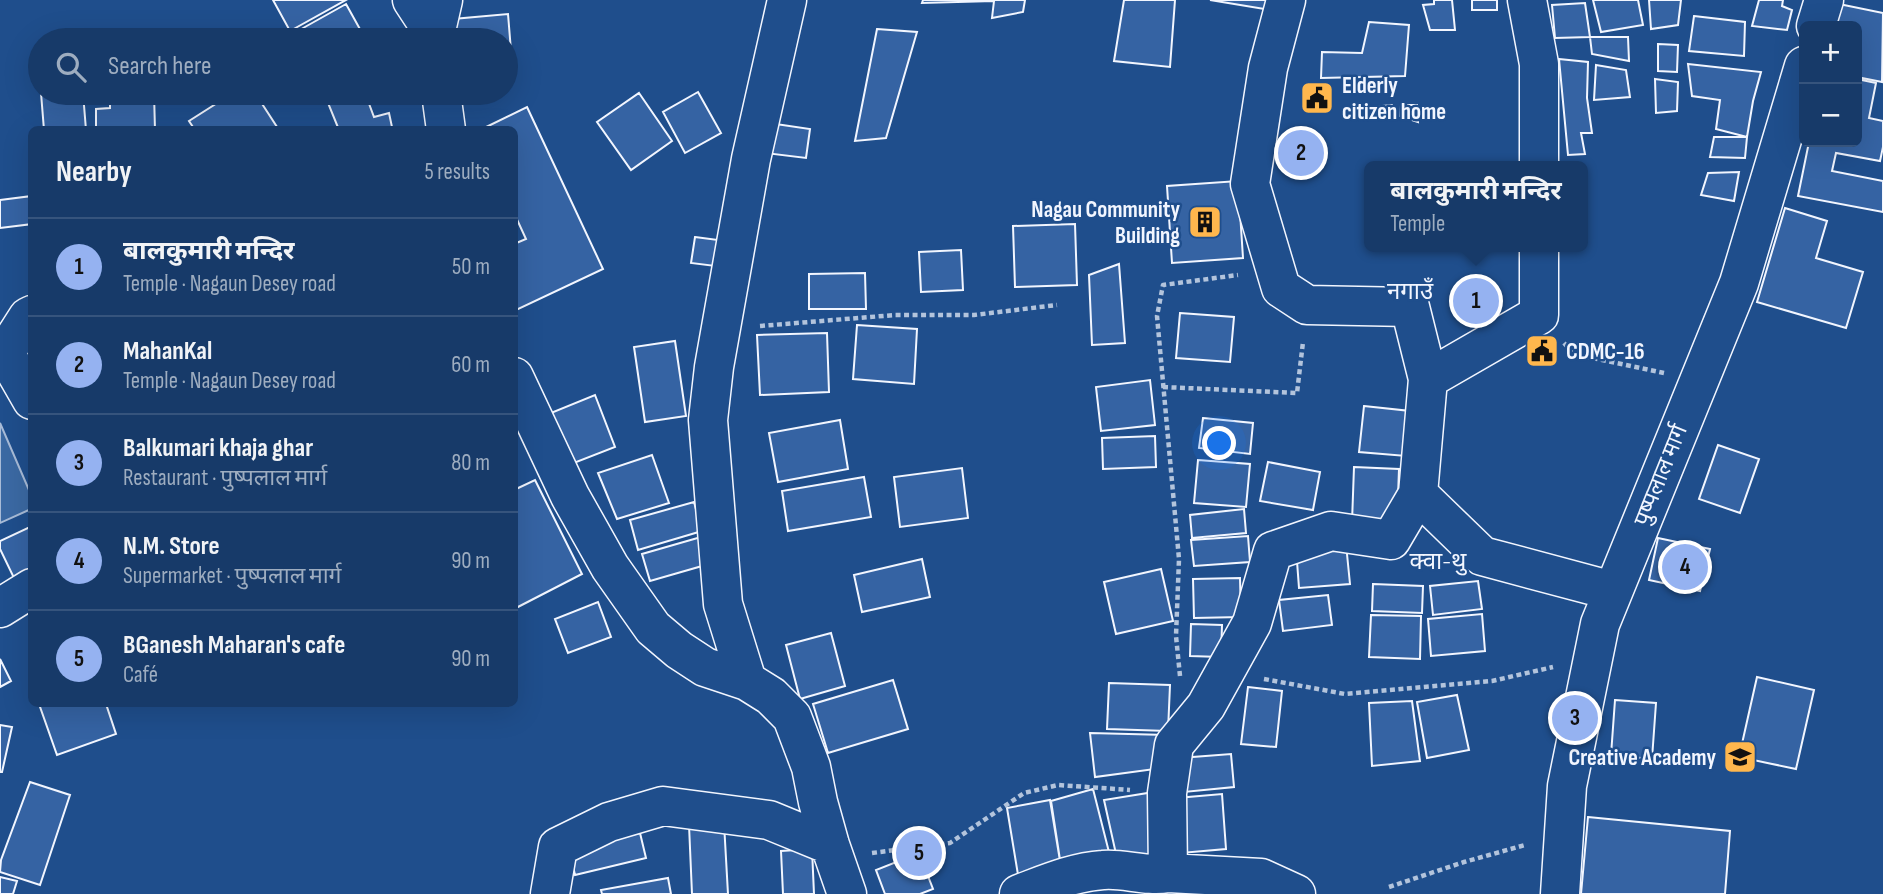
<!DOCTYPE html>
<meta charset="utf-8">
<style>
:root{--surface:#173a69;--page:#244571;--text:#f1f3f6;--muted:#9eadc0;--line:#36547d;--accent:#95b2f1}
body{margin:0;font-family:"Sofia Sans Condensed","Noto Sans Devanagari",sans-serif;background:var(--page);color:var(--text)}
.controls{position:absolute;right:21px;top:21px;display:grid;overflow:hidden;border-radius:10px;box-shadow:0 7px 28px #0002}
.controls button{width:63px;height:63px;display:grid;place-items:center;padding:0;border:0;border-bottom:2px solid var(--line);background:var(--surface);color:var(--text);font:35px sans-serif}
.you{position:absolute;left:1220px;top:444px;width:24px;height:24px;margin:-18px;border:5px solid #fff;border-radius:50%;background:#1a73e8;box-shadow:0 0 0 10px #1a73e833}
.badge{display:grid;place-items:center;width:46px;height:46px;border-radius:50%;background:var(--accent);color:#111;font-size:23px;font-weight:700}
.pin{position:absolute;translate:-50% -50%;border:4px solid #fff;box-shadow:0 2px 7px #0006}
.popup{position:absolute;left:1364px;top:161px;width:224px;height:91px;box-sizing:border-box;display:grid;place-content:center;border-radius:10px;background:var(--surface);filter:drop-shadow(0 2px 5px #0005);font-size:23px;white-space:nowrap;color:var(--muted)}
.popup b{font-size:26px;color:var(--text)}
.popup::after{content:'';position:absolute;left:50%;top:100%;margin-left:-14px;border:14px solid transparent;border-top-color:var(--surface)}
.list{margin:0;padding:0;list-style:none}
h2{display:flex;justify-content:space-between;align-items:center;height:91px;margin:0;padding:0 28px;font-size:30px}
h2 small{font-size:23px;font-weight:400;color:var(--muted)}
.list li{display:grid;grid-template-columns:46px 1fr auto;gap:21px;align-items:center;box-sizing:border-box;height:98px;padding:0 28px;border-top:2px solid var(--line)}
.list b{display:block;font-size:26px;white-space:nowrap}
.list p{margin:0;font-size:23px;white-space:nowrap;color:var(--muted)}
.list em{font-size:23px;font-style:normal;color:var(--muted)}
.icon{flex:none;width:38px;height:38px;fill:none;stroke:currentColor;stroke-width:2;stroke-linecap:round;stroke-linejoin:round}
.map{position:relative;flex:none;width:1883px;height:894px;overflow:hidden}
.search{position:absolute;background:var(--surface);box-shadow:0 7px 28px #0002;left:28px;top:28px;width:490px;height:77px;display:flex;align-items:center;gap:18px;box-sizing:border-box;padding:0 24px;border-radius:38px;color:var(--muted);font-size:26px}
.panel{position:absolute;background:var(--surface);box-shadow:0 7px 28px #0002;left:28px;top:126px;width:490px;height:581px;border-radius:10px}
.map>svg:first-child{display:block}
.water{fill:#3b69a3;stroke:#a8bbd7;stroke-width:2}
.building{fill:#3563a3;stroke:#f2f6ff;stroke-width:2}
.lines{fill:none;stroke-linecap:round;stroke-linejoin:round}
.minor-casing{stroke:#f2f6ff;stroke-width:41}
.path{stroke:#b3c4dc;stroke-width:4.5;stroke-dasharray:5 3.5;stroke-linecap:butt}
.minor{stroke:#1f4e8c;stroke-width:38}
.labels{text-anchor:middle;stroke-width:5;stroke-linejoin:round;paint-order:stroke}
.poi-label{font-size:23px;font-weight:bold;fill:#f2f6ff;stroke:#1f4e8c;text-anchor:start}
.street-label{font-size:23px;fill:#f2f6ff;stroke:#1f4e8c}
.neighbourhood-label{font-size:24px;fill:#f2f6ff;stroke:#1f4e8c}
</style>
<div class="map">
<svg width="1883" height="894" viewBox="0 0 1883 894">
<rect width="100%" height="100%" fill="#1f4e8c"/>
<path class="water" d="M0 423 32 497 31 509 0 523Z"/>
<path class="building" d="M273 0H346L290 31Z
M923 0H1025L1023 12 992 18 994 1 922 3Z
M1124 0H1175L1170 67 1114 61Z
M1210 0H1279L1277 11Z
M1434 0H1452L1455 30H1430L1423 5 1434 4Z
M1472 0H1497V10H1472Z
M1593 0H1638L1643 25 1601 32Z
M1649 0H1681L1678 25 1651 29Z
M1759 0H1783L1782 6 1792 10 1787 30 1752 26Z
M1585 3 1590 37 1555 38 1552 5Z
M346 4 366 40H301L296 32Z
M1839 4 1883 13 1882 82 1857 77V26H1834Z
M508 14 512 63 506 64V40H444L442 20Z
M1694 16 1745 22 1744 56 1689 51Z
M1369 22 1409 25 1405 76 1321 78 1322 52 1362 53Z
M877 29 917 32 886 138 855 141Z
M1590 37H1628L1629 61 1592 54Z
M1658 44 1678 45 1677 72 1658 71Z
M1559 59 1588 62 1587 98 1592 133H1581L1585 154 1568 155Z
M1688 64 1761 72 1753 101 1747 137 1716 129 1720 100 1692 96Z
M1596 65 1626 70 1630 97 1594 100Z
M1655 79 1678 82 1677 111 1656 113Z
M1857 79 1876 83 1869 118 1883 121V147L1880 161 1836 153 1832 171 1883 181V212L1798 196 1809 142H1857Z
M698 92 721 133 685 153 663 112Z
M41 93H83L86 130H44Z
M127 93H154L155 130H96V109L110 108V96H127Z
M233 93H255L279 130H195L189 121Z
M361 93H365L374 117 389 113 392 127 383 130H339L328 103Z
M639 93 672 141 631 170 597 122Z
M1392 105 1393 118H1372V107Z
M1401 105H1417L1418 122 1400 116Z
M527 107 603 269 514 311V244L526 239 514 213V130H480Z
M769 123 810 129 806 158 765 153Z
M1714 137H1747L1745 158 1710 157Z
M1295 148H1309L1304 161 1292 158Z
M1739 172 1734 201 1701 195 1708 173Z
M1238 181 1243 258 1172 263 1167 186Z
M32 196V224L0 228V200Z
M1785 208 1827 221 1816 258 1863 272 1846 328 1757 302Z
M1075 224 1077 285 1015 287 1013 226Z
M695 237 726 241 723 267 691 263Z
M961 250 963 290 921 292 919 252Z
M1119 264 1125 343 1092 345 1089 275Z
M865 273 866 309H809V274Z
M1180 313 1234 317 1230 362 1176 358Z
M857 325 917 329 914 384 853 379Z
M827 333 829 392 760 395 757 335Z
M675 341 686 416 645 422 634 347Z
M1150 380 1155 425 1101 431 1096 387Z
M595 395 615 447 561 468 541 417Z
M1364 406 1410 411 1406 456 1359 452Z
M1203 418 1253 423 1250 454 1199 448Z
M840 420 848 469 778 482 769 433Z
M1155 436 1156 467 1103 469 1102 438Z
M1718 445 1759 459 1740 513 1699 499Z
M652 455 669 503 617 519 598 473Z
M1198 460 1250 464 1246 507 1194 503Z
M1268 462 1320 472 1313 510 1260 501Z
M1354 467 1399 469 1397 524 1352 522Z
M962 468 968 518 900 527 894 477Z
M864 477 871 517 788 531 782 491Z
M535 480 582 574 514 609V490Z
M694 502 702 531 638 550 630 520Z
M1244 509 1246 533 1192 538 1190 515Z
M32 526V569L14 578 0 549V541Z
M1248 536 1250 562 1194 566 1191 540Z
M701 537 709 564 650 581 642 554Z
M1658 538 1710 549 1700 591 1649 580Z
M1346 544 1350 584 1299 588 1296 548Z
M922 559 930 597 862 612 854 575Z
M1161 569 1173 621 1116 634 1104 582Z
M1240 578 1241 617 1194 618 1193 579Z
M1478 581 1482 609 1433 615 1430 586Z
M1373 584 1423 586 1422 613 1372 611Z
M1328 595 1332 625 1283 631 1279 600Z
M598 602 611 637 568 653 555 619Z
M1482 614 1485 651 1431 656 1428 619Z
M1371 615 1421 616 1420 659 1369 657Z
M1191 624 1222 625 1221 657 1190 656Z
M831 633 845 686 800 699 786 645Z
M0 659 11 681 0 687Z
M1757 677 1814 690 1796 769 1739 757Z
M893 680 908 729 828 753 813 704Z
M1109 683 1170 685 1168 731 1107 729Z
M1248 687 1282 691 1276 747 1241 744Z
M1457 695 1469 750 1427 758 1417 702Z
M1615 700 1656 703 1652 759 1611 755Z
M1412 701 1420 761 1372 766 1369 703Z
M39 704H106L116 734 57 755Z
M0 725 12 727 2 772H0Z
M1090 733 1167 735 1170 767 1095 777Z
M1231 754 1234 787 1184 792 1180 758Z
M30 782 70 795 40 885 0 872 1 860Z
M1093 789 1111 860 1062 873 1051 801Z
M1154 792 1164 862 1118 863 1104 800Z
M1222 794 1226 849 1181 853 1177 798Z
M1050 800 1062 873 1019 881 1007 808Z
M1588 817 1730 831 1725 894H1581Z
M724 823 728 894H692L689 825Z
M640 833 646 858 575 875 569 849Z
M812 849 814 894H783L781 851Z
M919 853 933 889 920 894H885L876 870Z
M0 877 17 881 13 894H0Z
M668 878 671 894H602L601 890Z"/>
<g class="lines">
<defs>
<path id="minor" d="M412 0 435 35 443 0
M1286 0 1268 68 1250 184 1281 288 1307 305 1410 307 1428 379
M1527 0 1539 64V166
M1816 26 1824 0
M441 93 446 130
M1539 247V315L1428 379 1418 494 1482 556 1613 591
M32 315 28 317 5 353 32 400
M514 377 570 496 610 567 653 628 679 650 705 667 747 681 771 696 792 717 811 767 818 802 830 845 847 894
M0 608 32 588
M747 681 723 604 708 420 714 367 751 159 787 0
M1168 873 1167 793 1174 745 1206 706 1252 623 1273 551 1331 531 1391 540 1418 494
M550 894 558 847 609 822 663 806 769 820 830 845
M1019 894C1046 884 1073 872 1103 870 1124 868 1146 877 1168 873L1261 878 1296 894
M1560 894 1567 786 1600 624 1739 283 1804 66"/>
</defs>
<use href="#minor" class="minor-casing"/>
<path class="path" d="M760 326 895 315H974L1057 305
M1564 343 1574 354 1664 373
M1163 387 1297 393 1303 342
M1180 676 1176 636 1179 559 1157 316 1163 285 1238 275
M1264 679 1345 694 1492 681 1553 667
M872 853 950 843 1024 793 1058 785 1130 790
M1389 887 1464 862 1525 845"/>
<use href="#minor" class="minor"/>
</g>
<defs>
<symbol id="civic-square" viewBox="-11 -11 22 22"><rect x="-9" y="-9" width="18" height="18" rx="4" fill="#ffb74d" stroke="#1f4e8c"/><path d="M-.6-6.5H3V-4.5H.6V-3L4-1V1h2V6H-6V1h2V-1L-.6-3ZM-1.2 2.5V6h2.4V2.5Z" fill="#111"/></symbol>
<symbol id="building-square" viewBox="-11 -11 22 22"><rect x="-9" y="-9" width="18" height="18" rx="4" fill="#ffb74d" stroke="#1f4e8c"/><path d="M-4-6H4V6H1V3H-1V6H-4ZM-2.5-4.3h1.7v1.8h-1.7ZM.8-4.3h1.7v1.8H.8ZM-2.5-1h1.7V.8h-1.7ZM.8-1h1.7V.8H.8Z" fill="#111"/></symbol>
<symbol id="school-square" viewBox="-11 -11 22 22"><rect x="-9" y="-9" width="18" height="18" rx="4" fill="#ffb74d" stroke="#1f4e8c"/><path d="M0-5L7-2L0 1L-7-2ZM-4 1L0 2.5L4 1V4Q0 6-4 4Z" fill="#111"/></symbol>
</defs>
<g fill-rule="evenodd">
<use href="#civic-square" x="1298" y="79" width="38" height="38"/>
<use href="#building-square" x="1186" y="203" width="38" height="38"/>
<use href="#civic-square" x="1523" y="332" width="38" height="38"/>
<use href="#school-square" x="1721" y="738" width="38" height="38"/>
</g>
<g class="labels">
<g class="poi-label">
<text x="1342" y="93">Elderly<tspan x="1342" dy="26">citizen home</tspan></text>
<text x="1180" y="217" text-anchor="end">Nagau Community<tspan x="1180" dy="26">Building</tspan></text>
<text x="1566" y="359">CDMC-16</text>
<text x="1716" y="765" text-anchor="end">Creative Academy</text>
</g>
<g class="street-label">
<text transform="translate(1660 475) rotate(-68)" y="8">पुष्पलाल मार्ग</text>
</g>
<g class="neighbourhood-label">
<text x="1410" y="299">नगाउँ</text>
<text x="1438" y="569">क्वा-थु</text>
</g>
</g>
</svg>
<div class="controls">
<button>+</button>
<button>−</button>
</div>
<div class="you"></div>
<div class="pin badge" style="left:1476px;top:301px">1</div>
<div class="popup"><b>बालकुमारी मन्दिर</b>Temple</div>
<div class="pin badge" style="left:1301px;top:153px">2</div>
<div class="pin badge" style="left:1575px;top:718px">3</div>
<div class="pin badge" style="left:1685px;top:567px">4</div>
<div class="pin badge" style="left:919px;top:853px">5</div>
<div class="search"><svg class="icon" aria-label="search" viewBox="0 0 24 24"><circle cx="10" cy="10" r="6"/><path d="M15 15l6 6"/></svg>Search here</div>
<section class="panel">
<h2>Nearby<small>5 results</small></h2>
<ul class="list">
<li><span class="badge">1</span><div><b>बालकुमारी मन्दिर</b><p>Temple · Nagaun Desey road</p></div><em>50 m</em></li>
<li><span class="badge">2</span><div><b>MahanKal</b><p>Temple · Nagaun Desey road</p></div><em>60 m</em></li>
<li><span class="badge">3</span><div><b>Balkumari khaja ghar</b><p>Restaurant · पुष्पलाल मार्ग</p></div><em>80 m</em></li>
<li><span class="badge">4</span><div><b>N.M. Store</b><p>Supermarket · पुष्पलाल मार्ग</p></div><em>90 m</em></li>
<li><span class="badge">5</span><div><b>BGanesh Maharan's cafe</b><p>Café</p></div><em>90 m</em></li>
</ul>
</section>
</div>
